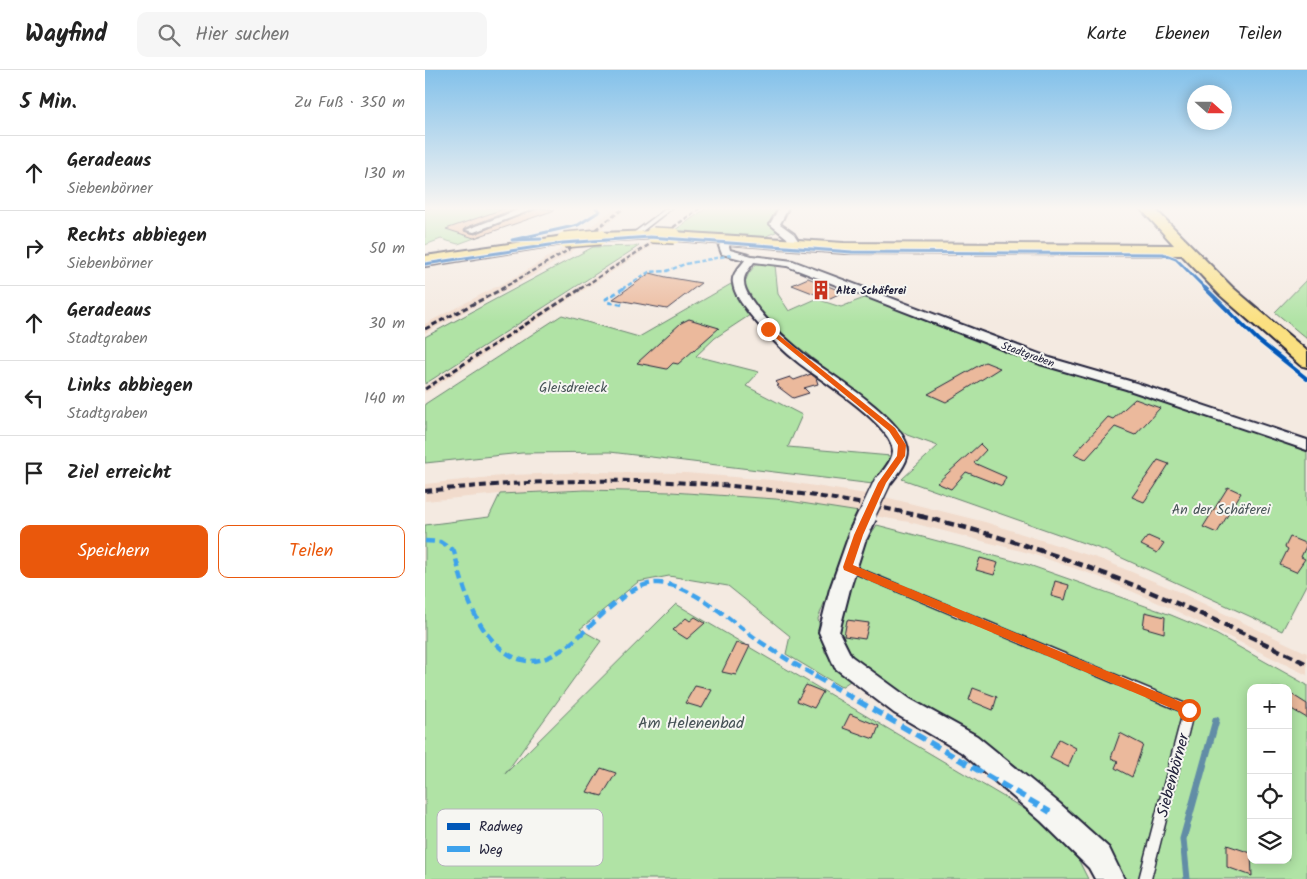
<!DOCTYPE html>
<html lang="de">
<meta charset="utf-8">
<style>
:root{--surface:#fff;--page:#f6f6f6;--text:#222;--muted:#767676;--line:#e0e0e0;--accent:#ea580c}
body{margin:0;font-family:Kalam,sans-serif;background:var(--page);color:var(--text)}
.controls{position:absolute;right:15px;bottom:15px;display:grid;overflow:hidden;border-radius:10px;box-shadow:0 2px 12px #0003}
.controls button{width:45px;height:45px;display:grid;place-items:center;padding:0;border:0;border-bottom:1px solid var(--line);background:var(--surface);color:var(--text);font:25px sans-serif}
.compass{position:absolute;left:762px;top:15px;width:45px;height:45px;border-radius:50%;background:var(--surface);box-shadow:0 2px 12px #0003;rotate:111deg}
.stop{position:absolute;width:15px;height:15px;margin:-11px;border:4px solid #ea580c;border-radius:50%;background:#fff}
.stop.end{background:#ea580c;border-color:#fff;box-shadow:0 1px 5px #0008}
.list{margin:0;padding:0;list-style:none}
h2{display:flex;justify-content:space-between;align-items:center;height:65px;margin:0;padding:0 20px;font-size:21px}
h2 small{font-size:16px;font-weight:400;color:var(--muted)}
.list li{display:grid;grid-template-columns:32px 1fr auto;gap:15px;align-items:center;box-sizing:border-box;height:75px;padding:0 20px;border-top:1px solid var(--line)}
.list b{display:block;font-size:19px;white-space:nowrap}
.list p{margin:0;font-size:16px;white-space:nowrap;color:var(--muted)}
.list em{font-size:16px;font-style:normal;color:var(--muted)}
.actions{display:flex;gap:10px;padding:15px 20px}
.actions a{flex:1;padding:11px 0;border:1px solid var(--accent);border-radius:10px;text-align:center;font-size:18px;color:var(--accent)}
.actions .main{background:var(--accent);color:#fff}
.icon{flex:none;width:28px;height:28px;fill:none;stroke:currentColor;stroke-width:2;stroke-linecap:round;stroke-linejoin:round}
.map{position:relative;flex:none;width:882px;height:809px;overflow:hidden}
header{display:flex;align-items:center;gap:30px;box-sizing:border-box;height:70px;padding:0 25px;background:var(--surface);border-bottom:1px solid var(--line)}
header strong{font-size:24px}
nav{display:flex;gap:28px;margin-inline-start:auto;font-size:18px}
.search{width:350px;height:45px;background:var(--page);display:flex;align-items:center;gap:12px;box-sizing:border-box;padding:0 18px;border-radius:10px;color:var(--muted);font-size:19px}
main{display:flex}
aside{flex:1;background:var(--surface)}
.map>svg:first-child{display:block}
.built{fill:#f1dbcc}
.green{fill:#b0e3a5;stroke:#698270;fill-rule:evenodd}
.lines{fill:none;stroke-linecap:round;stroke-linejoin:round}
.stream{stroke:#628da6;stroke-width:7}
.building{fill:#ebb99c;stroke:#22223b}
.lane-casing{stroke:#22223b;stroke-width:3}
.street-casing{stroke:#22223b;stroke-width:4}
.primary-casing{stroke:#22223b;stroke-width:4}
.lane{fill:#f6f6f2;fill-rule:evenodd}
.street{fill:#f6f6f2;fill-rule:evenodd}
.primary{fill:#fbe080;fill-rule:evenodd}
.rail-far3{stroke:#22223b;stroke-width:2.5;stroke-dasharray:4.5 2.5;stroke-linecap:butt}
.rail-far2{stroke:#22223b;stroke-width:3;stroke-dasharray:5.5 3;stroke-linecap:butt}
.rail-far1{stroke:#22223b;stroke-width:4;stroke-dasharray:7 4;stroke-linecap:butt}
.rail{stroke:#22223b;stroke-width:4.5;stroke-dasharray:9 4.5;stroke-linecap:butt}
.street-bridge-far1-casing{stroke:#22223b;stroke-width:19;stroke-linecap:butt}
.street-bridge-casing{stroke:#22223b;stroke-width:23;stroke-linecap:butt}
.primary-bridge-casing{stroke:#22223b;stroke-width:18;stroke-linecap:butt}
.street-bridge-far1{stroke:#f6f6f2;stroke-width:16}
.street-bridge{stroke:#f6f6f2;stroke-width:19}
.primary-bridge{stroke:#fbe080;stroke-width:15}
.quiet-far3{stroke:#3ea2ec;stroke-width:2.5;stroke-dasharray:4.5 2.5;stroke-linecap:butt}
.quiet-far2{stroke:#3ea2ec;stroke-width:3;stroke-dasharray:5.5 3;stroke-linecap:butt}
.quiet-far1{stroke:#3ea2ec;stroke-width:4.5;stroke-dasharray:9 4.5;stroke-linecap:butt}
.quiet{stroke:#3ea2ec;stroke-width:5.5;stroke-dasharray:11 5.5;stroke-linecap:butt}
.cycleway-far1-casing{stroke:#f6f6f2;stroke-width:5}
.cycleway-casing{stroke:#f6f6f2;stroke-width:6}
.cycleway-far1{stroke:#0057b8;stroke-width:3}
.cycleway{stroke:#0057b8;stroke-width:4}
.route{fill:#ea580c}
.labels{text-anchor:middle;stroke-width:4;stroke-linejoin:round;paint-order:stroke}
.far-poi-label{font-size:11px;font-weight:bold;fill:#22223b;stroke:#f6f6f2;text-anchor:start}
.far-street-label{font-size:11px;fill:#22223b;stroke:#f6f6f2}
.park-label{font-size:14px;fill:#465256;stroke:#f6f6f2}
.near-park-label{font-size:16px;fill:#465256;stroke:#f6f6f2}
.near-street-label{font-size:16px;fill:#22223b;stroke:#f6f6f2}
.key{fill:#f6f6f2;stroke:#b6b6bb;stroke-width:1}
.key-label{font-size:14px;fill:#22223b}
</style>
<header>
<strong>Wayfind</strong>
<div class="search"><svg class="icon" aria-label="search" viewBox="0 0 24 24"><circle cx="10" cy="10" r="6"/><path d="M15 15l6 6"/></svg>Hier suchen</div>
<nav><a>Karte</a><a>Ebenen</a><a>Teilen</a></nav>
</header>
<main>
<aside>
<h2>5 Min.<small>Zu Fuß · 350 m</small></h2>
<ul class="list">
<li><svg class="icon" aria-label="ahead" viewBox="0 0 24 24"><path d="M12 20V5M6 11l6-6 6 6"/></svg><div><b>Geradeaus</b><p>Siebenbörner</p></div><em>130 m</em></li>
<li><svg class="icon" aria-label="right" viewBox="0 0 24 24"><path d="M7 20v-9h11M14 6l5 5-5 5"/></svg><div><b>Rechts abbiegen</b><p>Siebenbörner</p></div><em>50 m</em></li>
<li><svg class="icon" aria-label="ahead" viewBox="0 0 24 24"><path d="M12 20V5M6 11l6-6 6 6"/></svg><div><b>Geradeaus</b><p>Stadtgraben</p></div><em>30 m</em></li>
<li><svg class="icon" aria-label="left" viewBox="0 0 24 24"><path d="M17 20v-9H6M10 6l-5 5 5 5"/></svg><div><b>Links abbiegen</b><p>Stadtgraben</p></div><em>140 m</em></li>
<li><svg class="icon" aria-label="arrive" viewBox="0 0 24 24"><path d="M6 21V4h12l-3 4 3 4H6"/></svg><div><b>Ziel erreicht</b></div></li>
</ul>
<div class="actions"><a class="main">Speichern</a><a>Teilen</a></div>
</aside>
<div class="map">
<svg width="882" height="809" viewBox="0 0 882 809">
<rect width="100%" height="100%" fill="#f4eae1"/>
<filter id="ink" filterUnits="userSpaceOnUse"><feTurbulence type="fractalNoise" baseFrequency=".02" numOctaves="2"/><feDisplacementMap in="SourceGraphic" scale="10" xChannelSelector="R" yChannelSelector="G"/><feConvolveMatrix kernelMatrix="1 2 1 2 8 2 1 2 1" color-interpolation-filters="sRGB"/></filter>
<g filter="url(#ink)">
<path class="built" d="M190 138H203L145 183 109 205 0 263V254L97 203 133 181Z
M227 170H236L0 323V316Z
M168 402 261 403 358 411 460 427 560 452 678 490 752 521 882 583V605L745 538 672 506 604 483 484 452 351 429 246 422 160 420 75 424 0 431V414L86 405Z"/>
<path class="green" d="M7 138H81L29 157 58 165 33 174 16 169 0 175V140Z
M282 138H355L346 156 353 161 339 167 247 162Z
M214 176 0 314V267L168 177Z
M333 192 350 195 353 224 364 241 391 229 416 237 444 226 882 377V513L857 561 684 482 477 409 513 376 482 365 344 253 328 234 319 214 324 203Z
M882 209V269L850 242Z
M306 214 325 245 290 268 271 286 334 302 321 316 377 345 363 377 466 386 448 414 185 382 97 383 0 393V334L137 245 214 267Z
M160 420 246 422 351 429 434 442 393 549 400 582 425 611 416 617 361 584 365 566 303 516 244 506 213 512 155 559 176 571 80 704 251 534 618 750 654 791 663 809H0V455L64 447 75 424Z
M452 455 604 495 746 545 787 562 882 615V809H691L675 777 418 592 405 562 423 497ZM826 618H863V790H826Z"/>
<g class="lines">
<path class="stream" d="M762 809 758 769 791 650"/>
</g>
<path class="building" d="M81 138H92L40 158 39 161 50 164 113 138 130 140 49 168 21 159Z
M225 203 241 207 276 213 242 239 188 229Z
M383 208 418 222 403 229 367 215Z
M264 249 294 258 253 294 248 293 242 299 212 293 256 253Z
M560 292 575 298 521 332 503 324Z
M386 304 391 308 393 314 379 318 384 323 368 328 352 316 354 315 350 312 365 307 369 310Z
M710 329 735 338 710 365 690 357 661 389 649 384 683 347 688 349Z
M555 374 561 380 549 393 581 407 577 416 541 402 526 419 512 413Z
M733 390 744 394 729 418 719 432 707 427Z
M803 417 816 423 792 463 778 457Z
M723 466 739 473 732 483 716 475Z
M865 467 882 474 876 487 880 489 871 502 855 495 863 479 860 477Z
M555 488 573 493 569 505 551 500Z
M630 511 644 515 640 530 626 526Z
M720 542 740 547 739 563 718 557Z
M270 547 280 553 262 569 248 560 261 548 265 551Z
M422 550 444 553 440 569 419 566Z
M311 573 325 576 311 605 297 602Z
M381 615 398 622 389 638 372 631Z
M270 616 287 620 277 638 260 633Z
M548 618 572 627 568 640 544 630Z
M863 622 882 634V648L863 637Z
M425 644 454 656 449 669 418 658Z
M695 663 718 675 707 707 690 698 693 691 686 688Z
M634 669 651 678 643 697 625 688Z
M176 698 191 703 177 726 162 722Z
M802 775 826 783 827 806 802 797Z"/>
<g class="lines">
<defs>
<path id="lane" d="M242 138H247L211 166H207V164Z
M423 494 768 637 769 640 726 809H714L758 642 420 499 419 497 420 495Z"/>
<path id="street" d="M98 138H111L49 162 41 160Z
M354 138H363L355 154 369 164 374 172 371 177H365L362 168 345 154Z
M300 168 308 170 304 176 305 180 327 186 368 191 625 288 711 313 882 370V380L701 319 615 294 362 196 329 192C325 198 318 205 319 212 319 221 328 232 333 239 348 258 366 274 385 289 408 306 483 352 483 381 483 394 470 407 463 417H451L449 413C455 403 467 393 468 381 468 355 396 310 375 294 356 279 339 262 324 243 318 235 309 224 308 213 306 205 315 197 320 190L297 184 294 176Z
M433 459 439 461 442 465 425 519 414 562 426 586 485 629 552 666 634 733 684 778 699 809H670L664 798 616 751 536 682 469 643 410 598 394 562 405 519 424 465 427 461Z"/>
<path id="primary" d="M715 138H729L807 217 882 281V297L875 295 795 225 757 185 419 183 249 170 242 166 249 162 419 173 749 175Z
M228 161 233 162 235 165 233 168 175 171 168 167 175 163Z
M139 166 144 167 146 170 144 173 0 196V186Z"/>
</defs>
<use href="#lane" class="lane-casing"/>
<use href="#street" class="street-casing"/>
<use href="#primary" class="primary-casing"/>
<use href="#lane" class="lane"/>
<use href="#street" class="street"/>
<use href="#primary" class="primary"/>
<path class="rail-far3" d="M76 219 140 182 199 138
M155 219 225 174 275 138"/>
<path class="rail-far2" d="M0 259 79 218
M0 319 157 218"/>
<path class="rail-far1" d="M0 421C176 403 327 407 500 447"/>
<path class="rail" d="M494 446C630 477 758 533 882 594"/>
<defs>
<path id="street-bridge-far1" d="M441 447 457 413"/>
<path id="street-bridge" d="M433 465 442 446"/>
<path id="primary-bridge" d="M228 165 249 166
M139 170 175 167"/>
</defs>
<use href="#street-bridge-far1" class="street-bridge-far1-casing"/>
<use href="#street-bridge" class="street-bridge-casing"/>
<use href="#primary-bridge" class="primary-bridge-casing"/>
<use href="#street-bridge-far1" class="street-bridge-far1"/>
<use href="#street-bridge" class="street-bridge"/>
<use href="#primary-bridge" class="primary-bridge"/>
<path class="quiet-far3" d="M197 219 224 202 242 201 260 194 306 185"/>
<path class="quiet-far2" d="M199 218 181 229 182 232 200 235"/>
<path class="quiet-far1" d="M0 471 15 472 29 481C38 517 48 557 79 581 135 625 182 511 233 513 267 514 307 552 334 571 353 584 373 596 392 607"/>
<path class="quiet" d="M390 606 625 742"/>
<defs>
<path id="cycleway-far1" d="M116 169 87 170 153 155 175 141 171 138
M0 194 138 173 225 167 427 182 738 184 751 189 781 219"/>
<path id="cycleway" d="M780 218 833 270 882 309"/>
</defs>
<use href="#cycleway-far1" class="cycleway-far1-casing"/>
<use href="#cycleway" class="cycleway-casing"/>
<use href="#cycleway-far1" class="cycleway-far1"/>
<use href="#cycleway" class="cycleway"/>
</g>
</g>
<linearGradient id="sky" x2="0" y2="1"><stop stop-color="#83c1ea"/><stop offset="0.55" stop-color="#faf6f2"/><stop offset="1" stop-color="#faf6f2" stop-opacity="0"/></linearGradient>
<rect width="882" height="252" fill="url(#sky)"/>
<path class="route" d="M341 258H345L470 358 481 375 480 386 461 413 438 465 428 495 768 637V644H760L419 500 418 497 429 465 453 413 472 386 473 375 464 361 341 260Z"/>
<defs>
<symbol id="building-bare" viewBox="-9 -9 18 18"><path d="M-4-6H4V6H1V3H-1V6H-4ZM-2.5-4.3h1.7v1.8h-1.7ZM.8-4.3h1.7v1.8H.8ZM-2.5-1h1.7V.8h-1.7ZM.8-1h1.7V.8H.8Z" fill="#c8321e" stroke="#f6f6f2" stroke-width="2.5" paint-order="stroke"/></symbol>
</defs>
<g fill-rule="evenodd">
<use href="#building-bare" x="382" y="206" width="28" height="28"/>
</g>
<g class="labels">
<g class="far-poi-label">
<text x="411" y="224">Alte Schäferei</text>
</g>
<g class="far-street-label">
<text transform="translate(603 284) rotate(20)" y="4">Stadtgraben</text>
</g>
<g class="park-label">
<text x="148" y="322">Gleisdreieck</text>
<text x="796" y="444">An der Schäferei</text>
</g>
<g class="near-park-label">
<text x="266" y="658">Am Helenenbad</text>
</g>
<g class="near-street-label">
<text transform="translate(747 705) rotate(-75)" y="6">Siebenbörner</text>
</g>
</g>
<rect x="12" y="739" width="166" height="57" rx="8" class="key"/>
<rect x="22" y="753" width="23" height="7" fill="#0057b8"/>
<rect x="22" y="776" width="23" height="6" fill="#3ea2ec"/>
<g class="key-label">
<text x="54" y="761">Radweg</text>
<text x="54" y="784">Weg</text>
</g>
</svg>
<div class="controls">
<button>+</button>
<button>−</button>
<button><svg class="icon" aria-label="locate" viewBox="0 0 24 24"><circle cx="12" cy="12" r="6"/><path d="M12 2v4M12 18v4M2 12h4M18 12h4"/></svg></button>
<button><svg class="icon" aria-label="layers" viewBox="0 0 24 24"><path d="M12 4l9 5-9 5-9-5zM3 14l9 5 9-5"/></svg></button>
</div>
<svg class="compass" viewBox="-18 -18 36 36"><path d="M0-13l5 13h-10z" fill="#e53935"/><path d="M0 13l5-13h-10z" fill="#767676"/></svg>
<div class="stop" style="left:764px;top:640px"></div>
<div class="stop end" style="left:343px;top:259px"></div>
</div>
</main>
